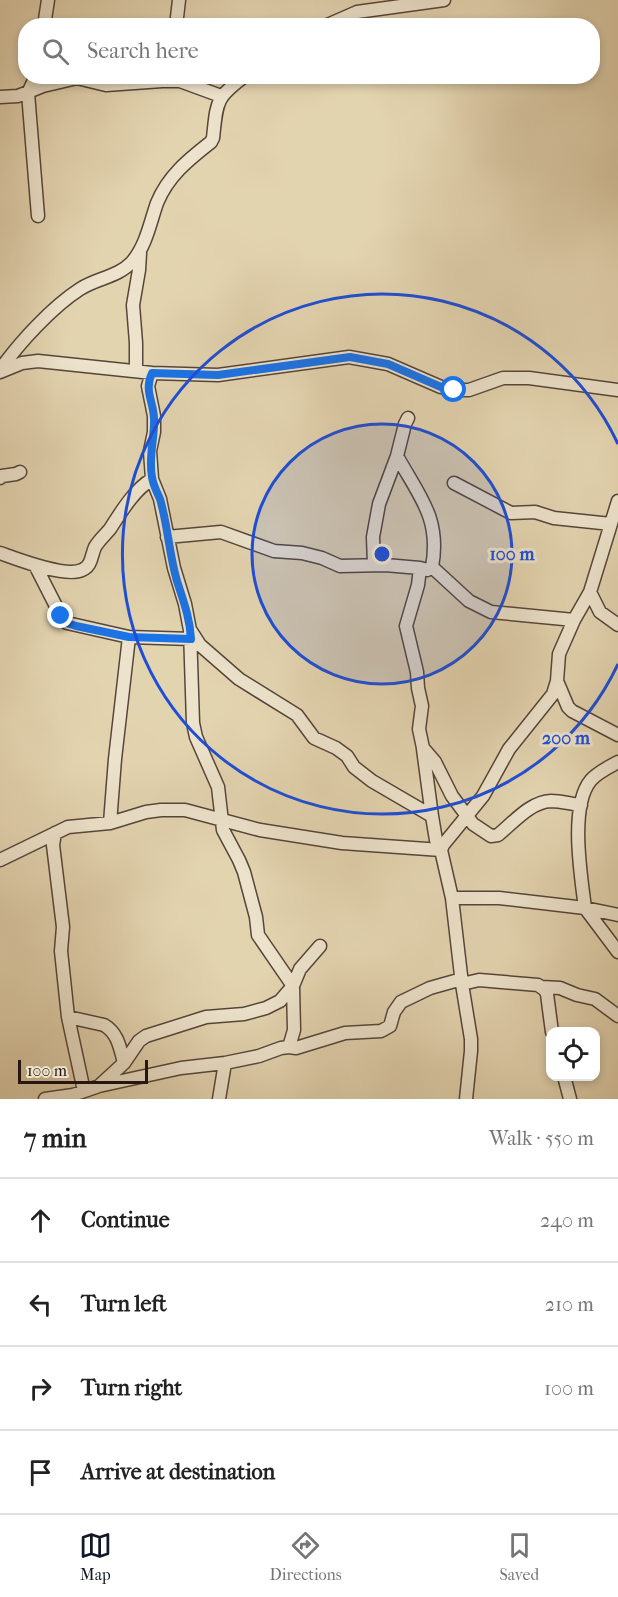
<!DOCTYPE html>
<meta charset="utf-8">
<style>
:root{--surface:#fff;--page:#f6f6f6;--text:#222;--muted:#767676;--line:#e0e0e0;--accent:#111827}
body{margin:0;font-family:"IM FELL French Canon",serif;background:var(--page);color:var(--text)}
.controls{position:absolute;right:18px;bottom:18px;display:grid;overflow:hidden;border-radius:12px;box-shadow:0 3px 9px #0003}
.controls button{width:54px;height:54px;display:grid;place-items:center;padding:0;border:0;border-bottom:2px solid var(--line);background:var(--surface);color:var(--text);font:30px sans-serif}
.scale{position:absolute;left:18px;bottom:15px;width:130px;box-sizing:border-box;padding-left:6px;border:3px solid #261712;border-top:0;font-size:16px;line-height:21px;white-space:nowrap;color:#261712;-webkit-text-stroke:4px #ede3cc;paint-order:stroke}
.stop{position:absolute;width:18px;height:18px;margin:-14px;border:4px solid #1a73e8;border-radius:50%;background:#fff}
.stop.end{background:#1a73e8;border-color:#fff;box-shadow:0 2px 6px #0008}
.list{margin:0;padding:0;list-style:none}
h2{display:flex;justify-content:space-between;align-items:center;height:78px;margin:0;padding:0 24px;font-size:26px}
h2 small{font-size:20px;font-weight:400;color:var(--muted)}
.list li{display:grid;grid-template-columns:39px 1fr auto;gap:18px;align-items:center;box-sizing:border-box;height:84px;padding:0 24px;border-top:2px solid var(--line)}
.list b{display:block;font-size:22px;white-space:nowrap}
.list em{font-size:20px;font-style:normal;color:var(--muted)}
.icon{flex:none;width:33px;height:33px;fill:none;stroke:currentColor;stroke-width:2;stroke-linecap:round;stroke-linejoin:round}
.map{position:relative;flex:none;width:618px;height:1099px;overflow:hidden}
.search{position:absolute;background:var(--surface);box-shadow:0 3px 9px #0003;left:18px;right:18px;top:18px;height:66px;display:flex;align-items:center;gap:15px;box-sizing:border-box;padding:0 21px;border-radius:24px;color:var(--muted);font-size:22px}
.sheet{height:414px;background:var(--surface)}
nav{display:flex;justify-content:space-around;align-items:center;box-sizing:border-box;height:84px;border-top:2px solid var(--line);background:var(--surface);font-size:16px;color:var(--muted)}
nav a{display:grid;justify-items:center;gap:3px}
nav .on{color:var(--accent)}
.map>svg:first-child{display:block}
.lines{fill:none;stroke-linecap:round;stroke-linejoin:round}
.minor-casing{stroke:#55463a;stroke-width:15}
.minor{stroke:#ede3cc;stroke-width:12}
.route{stroke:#1a73e8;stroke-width:8}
.ring{fill:none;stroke:#1d4ed8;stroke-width:3}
.centre{fill:#1d4ed8;stroke:#ede3cc;stroke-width:3}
.ring-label{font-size:18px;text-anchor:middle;font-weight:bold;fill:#1d4ed8;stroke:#ede3cc;stroke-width:6;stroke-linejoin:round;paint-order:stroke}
</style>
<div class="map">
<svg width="618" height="1099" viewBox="0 0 618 1099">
<rect width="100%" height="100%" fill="#e3d4b0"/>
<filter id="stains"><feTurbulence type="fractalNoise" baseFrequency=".00333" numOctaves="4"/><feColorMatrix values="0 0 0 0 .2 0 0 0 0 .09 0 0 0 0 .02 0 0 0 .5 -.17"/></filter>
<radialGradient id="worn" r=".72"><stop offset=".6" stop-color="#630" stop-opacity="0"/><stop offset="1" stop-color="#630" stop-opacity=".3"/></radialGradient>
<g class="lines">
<defs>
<path id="minor" d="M44 26 48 0
M176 26 179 0
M325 26 357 12 444 0
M36 76 28 93 38 216
M0 97 18 96 43 86 77 78 106 85 162 81H180L221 96
M0 370C19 343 52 307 80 289 97 278 118 277 132 262 146 246 150 223 157 203 168 176 188 160 211 142L213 138C217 102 215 98 245 76
M136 371V343L133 305 139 270 140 253
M0 372 22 363 38 361 152 373 218 375 349 357 388 364 441 387 454 390H469L503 378H529L618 390
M152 373 148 386 154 416V432L150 451 152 479 160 499 174 568 185 604 190 630 193 723 196 737 218 787 223 830 239 860 244 872 256 917 258 935 293 986 294 1030 289 1047
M0 478 2 476 16 474 20 472
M454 483 511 513 535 512 554 518 611 524
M167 537 221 532 274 551 302 553 322 558 340 566 385 565 420 568 427 570 432 567C441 518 419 496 397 456
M0 553C17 559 65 578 82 570 92 566 91 556 95 547 99 540 105 535 110 529 121 512 134 490 152 479
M374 564 373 537 379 504 397 456 405 424 408 418
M35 565 61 616 67 623 129 637 191 639
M432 567 469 601 491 612 574 620
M420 568 418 585 406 626 417 672 418 688 422 706 419 729 423 748 435 762 452 796 473 824 491 836 498 835C514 822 530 802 551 801 561 801 571 804 581 805
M590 592 600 612 618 625
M191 631 200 645 239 679 297 715 314 738 336 748 347 756 354 767 372 781 432 816 436 840 441 850
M557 681 568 707 572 711 618 735
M423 749 432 816
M618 762C609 767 598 772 591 780 569 806 581 876 585 908L618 915
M110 823 115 759 129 637
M55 833 53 845 63 927 61 951 68 1017 84 1091
M0 860 68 827 110 823 146 812 161 810H185L260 830 342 843 441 850
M452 898H499L585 908 618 952
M462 984 479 980 538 985 545 990 547 994 552 1032
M542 987 560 988 577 995 595 999 618 1016
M68 1017 104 1025C118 1033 120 1048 124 1063
M564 1076 570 1099
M99 1086 124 1063 139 1041 146 1036 206 1017 244 1014 266 1008 280 1001 293 986 300 969 320 946
M45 1099 73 1095 99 1086 181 1068 225 1063 259 1056 281 1048 289 1047 296 1048 345 1033 381 1031 390 1026 394 1012 401 1002 430 988 462 979
M219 1099 225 1063
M466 1099 471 1051V1039L462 984 452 898 441 850 443 845 483 796 509 749 553 694 557 681 559 654 574 620 590 592 618 501"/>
</defs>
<use href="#minor" class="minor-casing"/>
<use href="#minor" class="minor"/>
</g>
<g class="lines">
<path class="route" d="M61 616 67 623 76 626 129 637 191 639C190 618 183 600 177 581 169 554 168 526 160 499 157 492 153 485 152 477 148 457 155 438 154 418 153 400 144 391 152 373L218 375 350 357 388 364 441 387 454 390"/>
</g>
<circle cx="382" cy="554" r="130" fill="#1d4ed8" fill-opacity=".12"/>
<g class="ring">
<circle cx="382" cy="554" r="130"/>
<path d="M618 664A260 260 0 1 1 618 444"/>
</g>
<circle cx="382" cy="554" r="9" class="centre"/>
<g class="ring-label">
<text x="512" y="560">100 m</text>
<text x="566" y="744">200 m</text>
</g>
<rect width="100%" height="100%" filter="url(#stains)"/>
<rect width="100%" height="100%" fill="url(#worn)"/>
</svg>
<div class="controls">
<button><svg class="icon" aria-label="locate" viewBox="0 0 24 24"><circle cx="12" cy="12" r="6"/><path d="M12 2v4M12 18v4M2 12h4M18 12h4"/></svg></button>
</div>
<div class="scale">100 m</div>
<div class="stop" style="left:454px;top:390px"></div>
<div class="stop end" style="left:61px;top:616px"></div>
<div class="search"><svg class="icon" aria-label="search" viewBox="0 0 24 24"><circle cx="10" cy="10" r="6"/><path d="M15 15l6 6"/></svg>Search here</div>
</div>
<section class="sheet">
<h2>7 min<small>Walk · 550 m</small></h2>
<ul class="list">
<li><svg class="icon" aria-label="ahead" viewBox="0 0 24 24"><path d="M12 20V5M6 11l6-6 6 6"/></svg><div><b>Continue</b></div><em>240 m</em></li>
<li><svg class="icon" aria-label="left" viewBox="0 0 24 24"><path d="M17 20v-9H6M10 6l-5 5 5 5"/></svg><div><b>Turn left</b></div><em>210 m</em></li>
<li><svg class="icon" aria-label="right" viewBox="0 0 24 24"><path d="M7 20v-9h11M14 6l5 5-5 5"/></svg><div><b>Turn right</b></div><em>100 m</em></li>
<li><svg class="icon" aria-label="arrive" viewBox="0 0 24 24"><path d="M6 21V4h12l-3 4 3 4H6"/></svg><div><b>Arrive at destination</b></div></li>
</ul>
</section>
<nav>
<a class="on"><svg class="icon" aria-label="map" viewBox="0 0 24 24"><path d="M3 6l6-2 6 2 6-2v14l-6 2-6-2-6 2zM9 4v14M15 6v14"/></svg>Map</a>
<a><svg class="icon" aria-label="directions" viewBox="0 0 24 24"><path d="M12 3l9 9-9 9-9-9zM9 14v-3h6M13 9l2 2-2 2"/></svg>Directions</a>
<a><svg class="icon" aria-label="saved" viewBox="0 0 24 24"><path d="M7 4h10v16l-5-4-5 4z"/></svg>Saved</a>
</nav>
